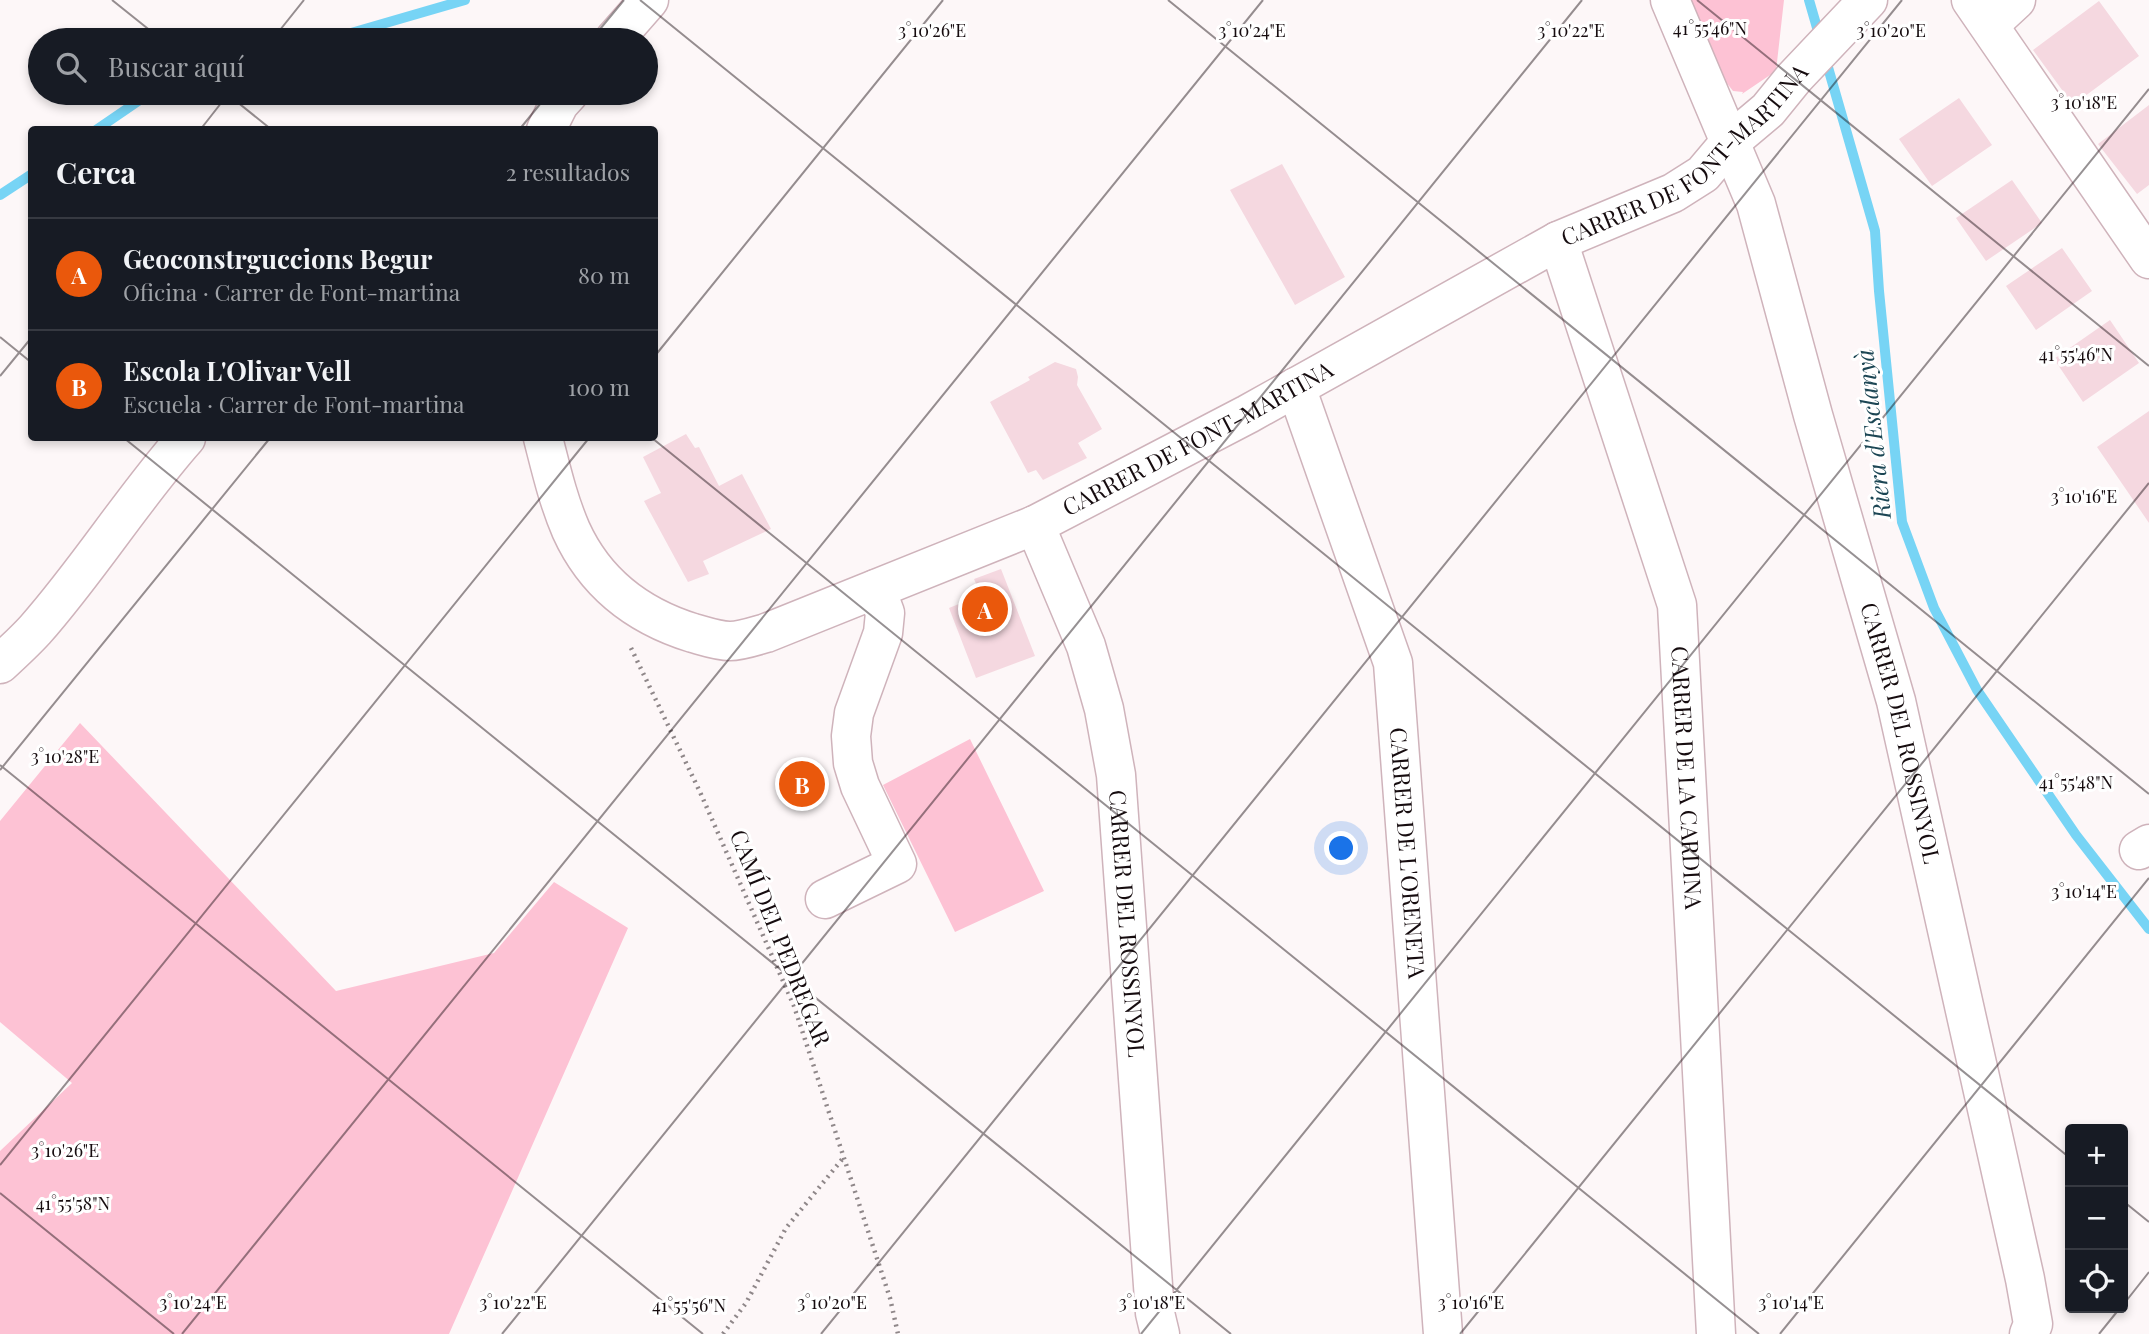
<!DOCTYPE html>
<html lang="es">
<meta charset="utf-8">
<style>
:root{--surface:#171b24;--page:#242831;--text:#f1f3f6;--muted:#9ea1a6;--line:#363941;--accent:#ea580c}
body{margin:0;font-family:"Playfair Display",serif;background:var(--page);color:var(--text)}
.controls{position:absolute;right:21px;bottom:21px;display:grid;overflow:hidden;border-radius:7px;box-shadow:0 4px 10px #0003}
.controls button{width:63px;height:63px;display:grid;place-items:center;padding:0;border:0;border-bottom:2px solid var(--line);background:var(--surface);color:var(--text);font:35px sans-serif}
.you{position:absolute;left:1342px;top:849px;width:24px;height:24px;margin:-18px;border:5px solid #fff;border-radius:50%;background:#1a73e8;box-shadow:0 0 0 10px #1a73e833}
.badge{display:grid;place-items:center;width:46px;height:46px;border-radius:50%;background:var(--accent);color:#fff;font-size:23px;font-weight:700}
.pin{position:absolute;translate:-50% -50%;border:4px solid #fff;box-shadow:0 2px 7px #0006}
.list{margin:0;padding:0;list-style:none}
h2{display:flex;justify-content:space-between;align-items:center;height:91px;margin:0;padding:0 28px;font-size:30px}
h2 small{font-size:23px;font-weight:400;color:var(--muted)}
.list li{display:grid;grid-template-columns:46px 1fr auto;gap:21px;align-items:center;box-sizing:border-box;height:112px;padding:0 28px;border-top:2px solid var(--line)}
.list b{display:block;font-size:26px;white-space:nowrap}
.list p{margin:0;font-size:23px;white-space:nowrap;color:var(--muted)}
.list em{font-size:23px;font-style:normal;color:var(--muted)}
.icon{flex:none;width:38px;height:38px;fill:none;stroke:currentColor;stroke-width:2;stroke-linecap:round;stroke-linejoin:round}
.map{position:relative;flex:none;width:2149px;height:1334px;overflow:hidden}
.search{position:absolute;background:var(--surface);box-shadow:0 4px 10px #0003;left:28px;top:28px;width:630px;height:77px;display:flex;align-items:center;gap:18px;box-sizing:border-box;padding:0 24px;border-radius:38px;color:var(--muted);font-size:26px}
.panel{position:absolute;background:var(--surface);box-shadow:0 4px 10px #0003;left:28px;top:126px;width:630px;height:315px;border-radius:7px}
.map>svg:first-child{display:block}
.green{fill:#fdc2d4}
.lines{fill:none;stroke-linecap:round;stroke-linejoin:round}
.stream{stroke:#77d4f5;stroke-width:10}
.building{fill:#f5d8e0}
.minor-casing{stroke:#cfb3bb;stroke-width:41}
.path{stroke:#8f8789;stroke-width:4.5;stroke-dasharray:2 5;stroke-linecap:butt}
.minor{stroke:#fff;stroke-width:38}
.ticks{fill:none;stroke:#160c0f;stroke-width:2;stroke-opacity:0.45}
.labels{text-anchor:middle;stroke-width:6;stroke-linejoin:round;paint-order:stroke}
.street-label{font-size:23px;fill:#160c0f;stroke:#fff}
.water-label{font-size:24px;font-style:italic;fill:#1c4654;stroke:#fff}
.ticks-label{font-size:18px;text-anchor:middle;fill:#160c0f;stroke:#fff;stroke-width:6;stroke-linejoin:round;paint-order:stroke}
</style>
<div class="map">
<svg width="2149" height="1334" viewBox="0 0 2149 1334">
<rect width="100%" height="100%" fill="#fdf7f8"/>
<path class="green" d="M1689 0H1784L1776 71 1742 94 1743 92 1733 91 1726 82Z
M80 723 336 991 494 953 554 882 628 928 449 1334H0V1151L72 1083 0 1022V821Z
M970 739 1044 891 955 932 883 785Z"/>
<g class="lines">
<path class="stream" d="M1809 0 1820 38
M327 40 465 0
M1825 57 1875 231 1879 291 1902 522 1934 608 1977 690 2076 835 2149 929
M96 130 150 93
M0 195 32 174"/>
</g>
<path class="building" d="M2099 1 2139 56 2073 105 2033 50Z
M1959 98 1992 145 1932 186 1899 139Z
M2149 105V185L2137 194 2098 144Z
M1282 164 1345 277 1295 305 1230 190Z
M2012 180 2042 223 1986 261 1956 218Z
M2062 248 2092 291 2036 330 2006 286Z
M2110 320 2139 363 2083 402 2054 359Z
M1055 362 1076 369 1078 377 1077 385 1102 429 1078 443 1087 458 1043 480 1036 470 1028 473 990 402 1030 380 1028 377Z
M2149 411V523L2097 447Z
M686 434 695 448 699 447 719 486 742 474 771 529 703 561 709 574 688 582 644 501 661 493 643 457Z
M1001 569 1035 656 976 678 949 608 981 595 974 579Z"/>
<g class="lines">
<defs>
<g id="minor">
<path id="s1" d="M1670 0 1756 204 1813 415 1896 701 2025 1279 2033 1324 2029 1334"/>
<path d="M1971 0 2149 259"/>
<path d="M1989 25 2016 0"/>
<path d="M614 40 649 0"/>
<path d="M546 130 559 104 569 93"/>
<path id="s2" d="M1558 241 1677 605 1716 1334"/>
<path id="s3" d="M1296 387 1393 663 1443 1334"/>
<path id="s4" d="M543 438C551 469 558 500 571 530 595 583 638 616 693 633 704 636 718 641 730 641 741 641 755 636 766 633L1035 525 1248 414 1558 241 1673 193 1703 174 1730 142 1768 110 1794 78 1868 0"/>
<path id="s5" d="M1035 525 1086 646 1104 709 1116 775 1155 1313 1160 1334"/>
<path d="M0 664C12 653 24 642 35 630 89 569 132 499 186 438"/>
<path d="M2139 850 2149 844"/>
<path d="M825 899 897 864 860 786 853 763 851 736 854 713 883 633 885 613 876 589"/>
</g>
</defs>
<use href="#minor" class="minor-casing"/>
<path class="path" d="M631 648 700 792 794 1006 890 1298 898 1334
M723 1334 746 1303 786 1228 844 1157"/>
<use href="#minor" class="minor"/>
</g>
<path class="ticks" d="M112 0 162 40M640 0 2070 1158M1168 0 2149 794M1697 0 2149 366M272 40 304 0M591 40 624 0M226 93 272 130M200 130 229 93M519 130 549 93M0 337 32 363M654 357 943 0M0 376 32 337M124 438 1231 1334M652 438 1759 1334M0 765 703 1334M0 770 270 438M0 1165 589 438M0 1193 174 1334M2123 1201 2149 1222M2123 1305 2149 1272M182 1334 1263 0M502 1334 1582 0M821 1334 1902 0M1141 1334 2149 89M1460 1334 2149 483M1780 1334 2149 878M2099 1334 2120 1308"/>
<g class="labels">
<g class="street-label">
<text dy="8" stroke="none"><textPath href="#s4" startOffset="1377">CARRER DE FONT-MARTINA</textPath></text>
<text dy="8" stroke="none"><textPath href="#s4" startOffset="810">CARRER DE FONT-MARTINA</textPath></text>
<text dy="8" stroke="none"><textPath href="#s1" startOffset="770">CARRER DEL ROSSINYOL</textPath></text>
<text dy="8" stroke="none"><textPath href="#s2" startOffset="556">CARRER DE LA CARDINA</textPath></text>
<text dy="8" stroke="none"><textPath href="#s3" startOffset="483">CARRER DE L'ORENETA</textPath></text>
<text dy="8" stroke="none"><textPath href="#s5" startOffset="413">CARRER DEL ROSSINYOL</textPath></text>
<text transform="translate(780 938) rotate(68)" y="8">CAMÍ DEL PEDREGAR</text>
</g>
<g class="water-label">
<text transform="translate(1874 434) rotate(-96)" y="8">Riera d'Esclanyà</text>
</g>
</g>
<g class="ticks-label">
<text x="1710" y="35">41°55'46"N</text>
<text x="932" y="37">3°10'26"E</text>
<text x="1252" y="37">3°10'24"E</text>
<text x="1571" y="37">3°10'22"E</text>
<text x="1891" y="37">3°10'20"E</text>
<text x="2084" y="109">3°10'18"E</text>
<text x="2076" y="361">41°55'46"N</text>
<text x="2084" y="503">3°10'16"E</text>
<text x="65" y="763">3°10'28"E</text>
<text x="2076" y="789">41°55'48"N</text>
<text x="2084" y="898">3°10'14"E</text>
<text x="65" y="1157">3°10'26"E</text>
<text x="73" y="1210">41°55'58"N</text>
<text x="193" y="1309">3°10'24"E</text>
<text x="513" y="1309">3°10'22"E</text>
<text x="832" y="1309">3°10'20"E</text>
<text x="1152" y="1309">3°10'18"E</text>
<text x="1471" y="1309">3°10'16"E</text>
<text x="1791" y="1309">3°10'14"E</text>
<text x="689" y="1312">41°55'56"N</text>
</g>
</svg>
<div class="controls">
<button>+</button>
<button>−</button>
<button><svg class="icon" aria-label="locate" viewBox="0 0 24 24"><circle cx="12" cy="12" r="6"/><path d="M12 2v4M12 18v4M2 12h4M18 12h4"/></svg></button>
</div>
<div class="you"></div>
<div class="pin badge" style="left:985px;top:609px">A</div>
<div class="pin badge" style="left:802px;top:784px">B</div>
<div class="search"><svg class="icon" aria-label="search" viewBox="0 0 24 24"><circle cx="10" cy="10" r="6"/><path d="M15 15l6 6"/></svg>Buscar aquí</div>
<section class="panel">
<h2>Cerca<small>2 resultados</small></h2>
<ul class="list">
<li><span class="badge">A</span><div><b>Geoconstrguccions Begur</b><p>Oficina · Carrer de Font-martina</p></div><em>80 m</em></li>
<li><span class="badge">B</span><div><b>Escola L'Olivar Vell</b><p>Escuela · Carrer de Font-martina</p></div><em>100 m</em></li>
</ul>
</section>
</div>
